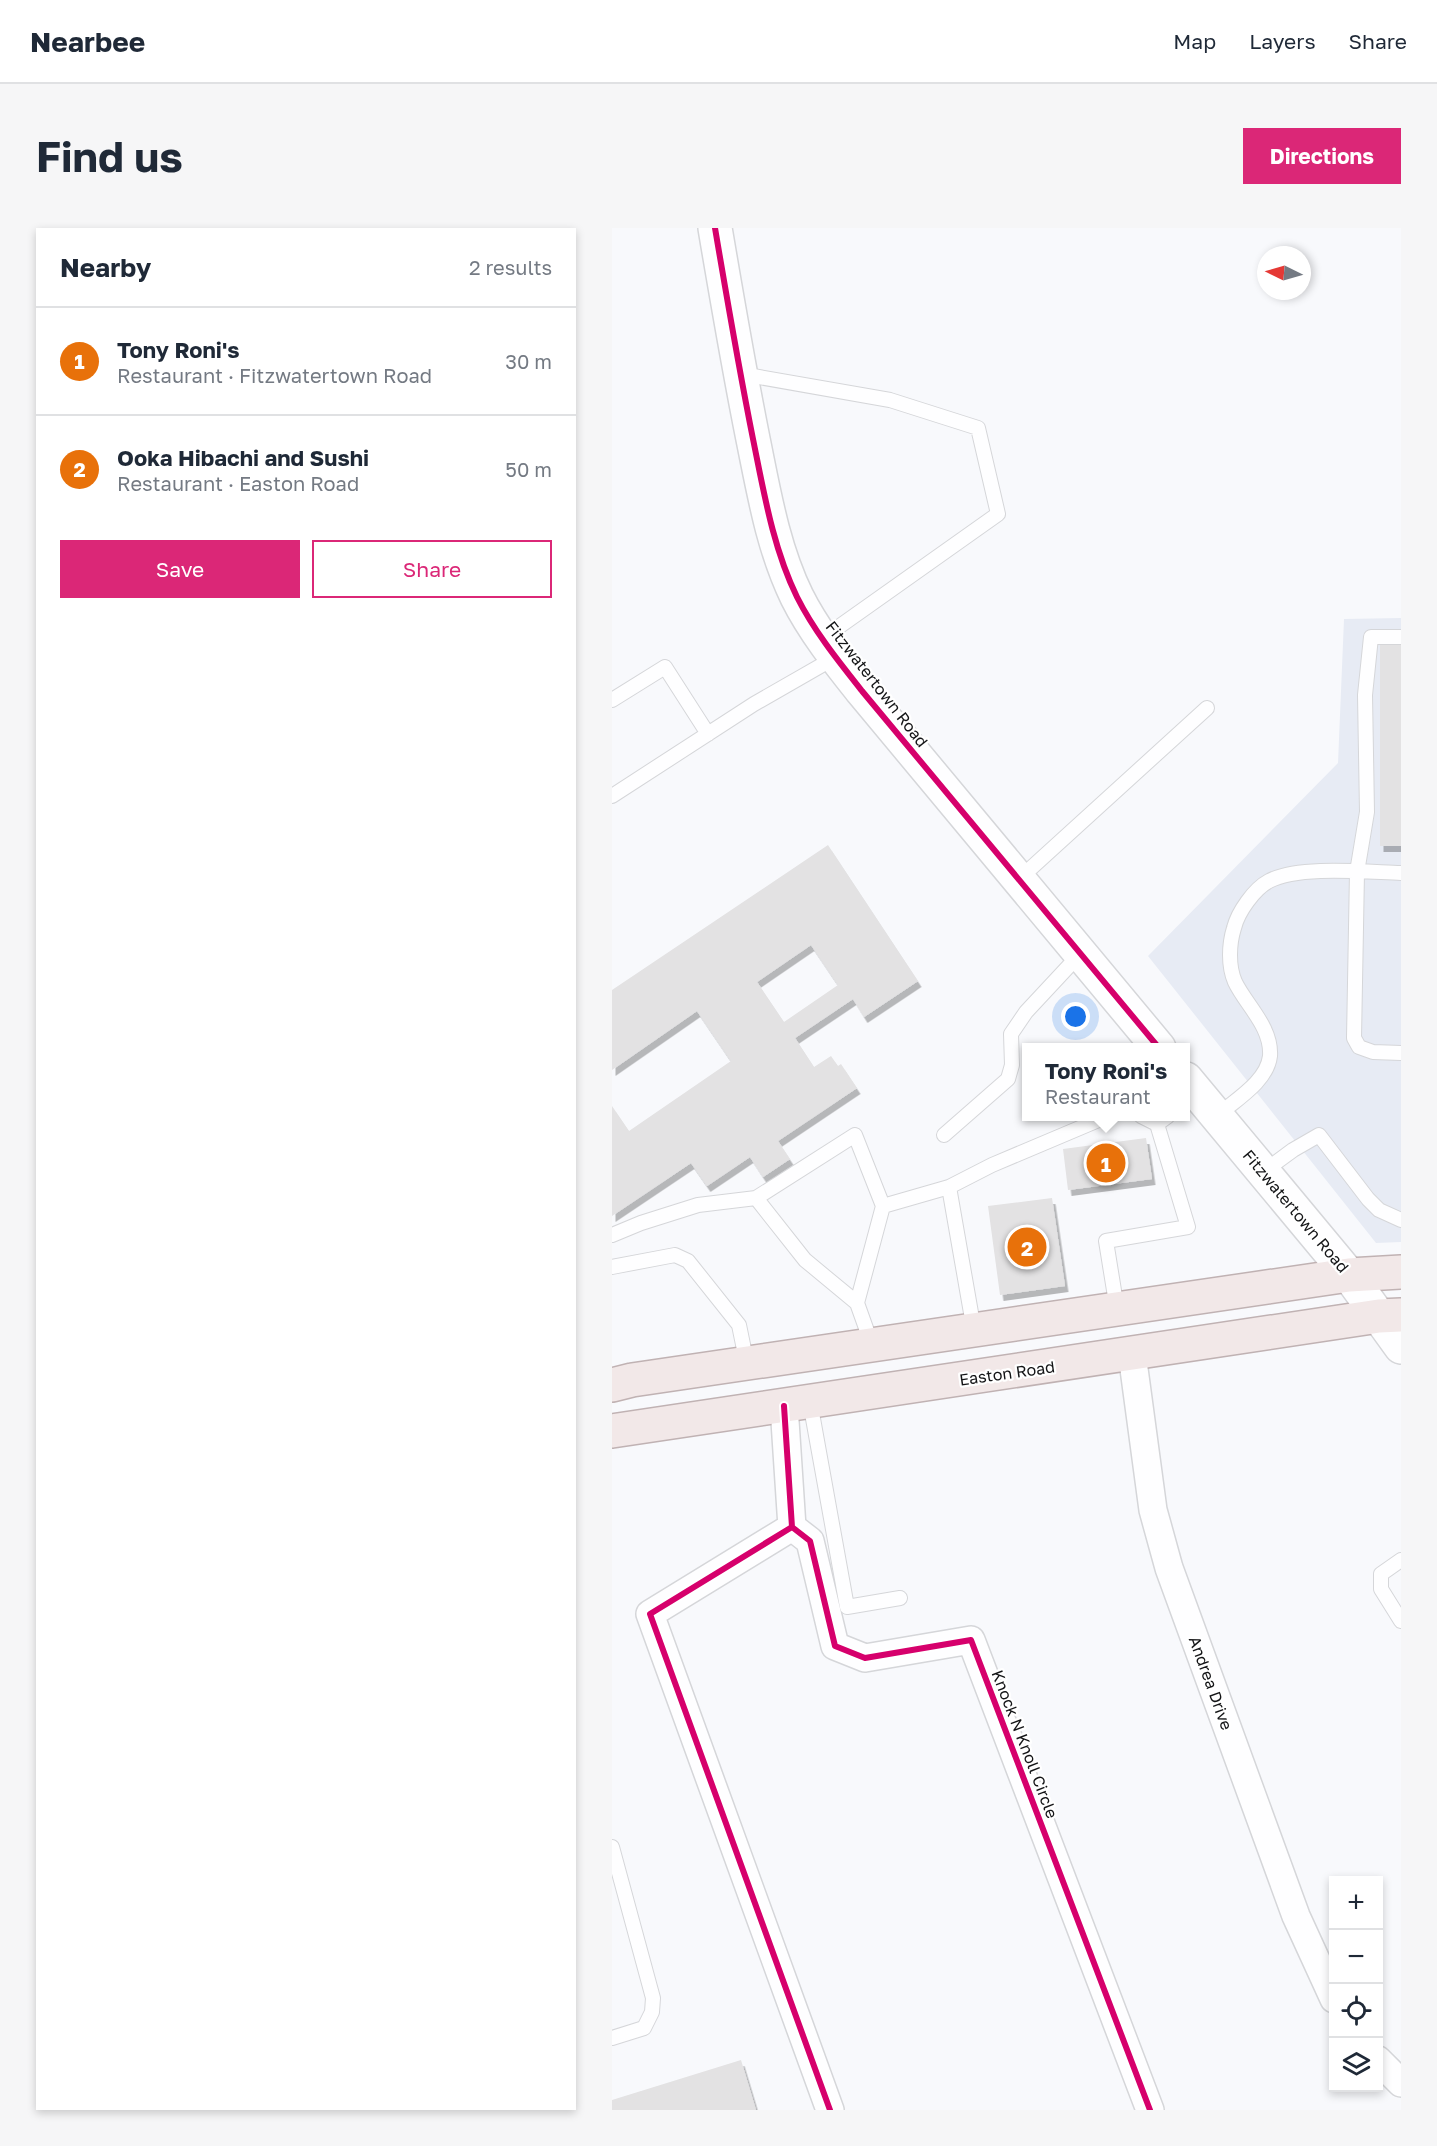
<!DOCTYPE html>
<meta charset="utf-8">
<style>
:root{--surface:#fff;--page:#f6f6f7;--text:#1f2937;--muted:#747a83;--line:#e0e1e3;--accent:#db2777}
body{margin:0;font-family:"Golos Text",sans-serif;background:var(--page);color:var(--text)}
.controls{position:absolute;right:18px;bottom:18px;display:grid;overflow:hidden;border-radius:0px;box-shadow:0 3px 9px #0003}
.controls button{width:54px;height:54px;display:grid;place-items:center;padding:0;border:0;border-bottom:2px solid var(--line);background:var(--surface);color:var(--text);font:30px sans-serif}
.compass{position:absolute;left:645px;top:18px;width:54px;height:54px;border-radius:50%;background:var(--surface);box-shadow:0 3px 9px #0003;rotate:275deg}
.you{position:absolute;left:464px;top:789px;width:21px;height:21px;margin:-15px;border:4px solid #fff;border-radius:50%;background:#1a73e8;box-shadow:0 0 0 9px #1a73e833}
.badge{display:grid;place-items:center;width:39px;height:39px;border-radius:50%;background:var(--accent);color:#fff;font-size:20px;font-weight:700}
.pin{position:absolute;translate:-50% -50%;border:3px solid #fff;box-shadow:0 2px 6px #0006}
.popup{position:absolute;left:410px;top:815px;width:168px;height:78px;box-sizing:border-box;display:grid;place-content:center;border-radius:0px;background:var(--surface);filter:drop-shadow(0 2px 4px #0005);font-size:20px;white-space:nowrap;color:var(--muted)}
.popup b{font-size:22px;color:var(--text)}
.popup::after{content:'';position:absolute;left:50%;top:100%;margin-left:-12px;border:12px solid transparent;border-top-color:var(--surface)}
.list{margin:0;padding:0;list-style:none}
h2{display:flex;justify-content:space-between;align-items:center;height:78px;margin:0;padding:0 24px;font-size:26px}
h2 small{font-size:20px;font-weight:400;color:var(--muted)}
.list li{display:grid;grid-template-columns:39px 1fr auto;gap:18px;align-items:center;box-sizing:border-box;height:108px;padding:0 24px;border-top:2px solid var(--line)}
.list b{display:block;font-size:22px;white-space:nowrap}
.list p{margin:0;font-size:20px;white-space:nowrap;color:var(--muted)}
.list em{font-size:20px;font-style:normal;color:var(--muted)}
.actions{display:flex;gap:12px;padding:18px 24px}
.actions a{flex:1;padding:14px 0;border:2px solid var(--accent);border-radius:0px;text-align:center;font-size:21px;color:var(--accent)}
.actions .main{background:var(--accent);color:#fff}
.icon{flex:none;width:33px;height:33px;fill:none;stroke:currentColor;stroke-width:2;stroke-linecap:round;stroke-linejoin:round}
.map{position:relative;flex:none;width:789px;height:1882px;overflow:hidden;border-radius:0px}
header{display:flex;align-items:center;gap:36px;box-sizing:border-box;height:84px;padding:0 30px;background:var(--surface);border-bottom:2px solid var(--line)}
header strong{font-size:28px}
nav{display:flex;gap:33px;margin-inline-start:auto;font-size:21px}
.intro{display:flex;align-items:center;justify-content:space-between;box-sizing:border-box;height:144px;padding:0 36px}
h1{margin:0;font-size:42px}
.button{padding:15px 27px;border-radius:0px;background:var(--accent);color:#fff;font-size:21px;font-weight:700}
main{display:flex;gap:36px;padding:0 36px}
aside{flex:1;background:var(--surface);border-radius:0px;box-shadow:0 3px 9px #0003}
.map>svg:first-child{display:block}
.built{fill:#e7ebf4}
.building{fill:#e3e2e3;fill-rule:evenodd;filter:url(#shadow)}
.lines{fill:none;stroke-linecap:round;stroke-linejoin:round}
.service-casing{stroke:#d5d6d9;stroke-width:16}
.minor-casing{stroke:#d5d6d9;stroke-width:30}
.tertiary-casing{stroke:#d5d6d9;stroke-width:36}
.trunk-casing{stroke:#c0b2b3;stroke-width:36}
.service{stroke:#fefeff;stroke-width:14}
.minor{stroke:#fefeff;stroke-width:27}
.tertiary{stroke:#fefeff;stroke-width:33}
.trunk{stroke:#f2e8e8;stroke-width:33}
.cycleway-casing{stroke:#fff;stroke-width:10}
.cycleway{stroke:#d6006c;stroke-width:6}
.labels{text-anchor:middle;stroke-width:4.5;stroke-linejoin:round;paint-order:stroke}
.street-label{font-size:16px;fill:#131416;stroke:#fff}
</style>
<header>
<strong>Nearbee</strong>
<nav><a>Map</a><a>Layers</a><a>Share</a></nav>
</header>
<div class="intro"><h1>Find us</h1><a class="button">Directions</a></div>
<main>
<aside>
<h2>Nearby<small>2 results</small></h2>
<ul class="list">
<li><span class="badge" style="background:#e8710a">1</span><div><b>Tony Roni's</b><p>Restaurant · Fitzwatertown Road</p></div><em>30 m</em></li>
<li><span class="badge" style="background:#e8710a">2</span><div><b>Ooka Hibachi and Sushi</b><p>Restaurant · Easton Road</p></div><em>50 m</em></li>
</ul>
<div class="actions"><a class="main">Save</a><a>Share</a></div>
</aside>
<div class="map">
<svg width="789" height="1882" viewBox="0 0 789 1882">
<defs>
<filter id="shadow"><feDropShadow dx="3.5" dy="6" stdDeviation="0" flood-color="#0004"/></filter>
</defs>
<rect width="100%" height="100%" fill="#f8f9fc"/>
<path class="built" d="M789 390V1014L764 1015 536 728 726 535 732 391Z"/>
<path class="building" d="M768 417H789V618H768Z
M216 617 306 753 252 789 241 771 183 810 202 839 219 828 226 838 229 836 245 860 166 913 178 931 151 949 138 929 95 958 79 935 0 988V878L17 903 119 833 85 783 0 842V762ZM199 717 226 757 172 794 145 754Z
M534 910 540 951 456 962 451 921Z
M440 970 453 1058 388 1067 376 978Z
M129 1832 144 1882H0V1872Z"/>
<g class="lines">
<defs>
<path id="service" d="M130 146 278 172 366 200 386 286 211 410
M789 409H759L753 467 755 584 745 644 742 810 747 819 761 824 789 825
M0 472 53 439 96 506
M0 568 142 476 224 429
M407 651 595 480
M529 888 545 896
M605 888C623 872 655 854 658 828 660 799 634 777 623 754 616 738 617 716 622 700 626 684 642 661 657 653 686 637 755 644 789 645
M332 907 396 851 400 837 399 806 414 784 469 725
M651 944 681 922 707 907 756 971 767 982 789 992
M0 1007 29 995 86 977 144 970
M0 1039 63 1027 76 1033 127 1097 135 1136
M245 1075 271 978
M505 1081 494 1013 576 999 545 896 556 888
M362 1102 337 959 380 937 496 888
M260 1117 245 1075 193 1032 144 970 243 907 271 978 337 959
M198 1174 235 1379 288 1370
M789 1332 769 1346V1361L789 1393
M0 1619 41 1770 40 1784 32 1800 0 1810"/>
<path id="minor" d="M520 1126 541 1282 557 1340 684 1688 722 1771
M172 1178 180 1299 198 1313 223 1418 253 1430 359 1412 538 1882
M180 1299 38 1386 218 1882
M766 1832 789 1855"/>
<path id="tertiary" d="M103 0C115 71 127 141 141 211 152 265 161 320 185 369 202 403 227 434 250 463L547 820
M574 851 737 1047 789 1119"/>
<path id="trunk" d="M0 1157 20 1152 737 1047 789 1044
M0 1203 767 1088 789 1087"/>
</defs>
<use href="#service" class="service-casing"/>
<use href="#minor" class="minor-casing"/>
<use href="#tertiary" class="tertiary-casing"/>
<use href="#trunk" class="trunk-casing"/>
<use href="#service" class="service"/>
<use href="#minor" class="minor"/>
<use href="#tertiary" class="tertiary"/>
<use href="#trunk" class="trunk"/>
<defs>
<path id="cycleway" d="M103 0C115 71 127 141 141 211 152 265 161 320 185 369 202 403 227 434 250 463L547 820
M172 1178 180 1299 198 1313 223 1418 253 1430 359 1412 538 1882
M180 1299 38 1386 218 1882"/>
</defs>
<use href="#cycleway" class="cycleway-casing"/>
<use href="#cycleway" class="cycleway"/>
</g>
<g class="labels">
<g class="street-label">
<text transform="translate(265 456) rotate(52)" y="6">Fitzwatertown Road</text>
<text transform="translate(684 983) rotate(50)" y="6">Fitzwatertown Road</text>
<text transform="translate(395 1145) rotate(-8)" y="6">Easton Road</text>
<text transform="translate(599 1455) rotate(70)" y="6">Andrea Drive</text>
<text transform="translate(413 1516) rotate(69)" y="6">Knock N Knoll Circle</text>
</g>
</g>
</svg>
<div class="controls">
<button>+</button>
<button>−</button>
<button><svg class="icon" aria-label="locate" viewBox="0 0 24 24"><circle cx="12" cy="12" r="6"/><path d="M12 2v4M12 18v4M2 12h4M18 12h4"/></svg></button>
<button><svg class="icon" aria-label="layers" viewBox="0 0 24 24"><path d="M12 4l9 5-9 5-9-5zM3 14l9 5 9-5"/></svg></button>
</div>
<svg class="compass" viewBox="-18 -18 36 36"><path d="M0-13l5 13h-10z" fill="#e53935"/><path d="M0 13l5-13h-10z" fill="#747a83"/></svg>
<div class="you"></div>
<div class="pin badge" style="left:494px;top:935px;background:#e8710a">1</div>
<div class="popup"><b>Tony Roni's</b>Restaurant</div>
<div class="pin badge" style="left:415px;top:1019px;background:#e8710a">2</div>
</div>
</main>
